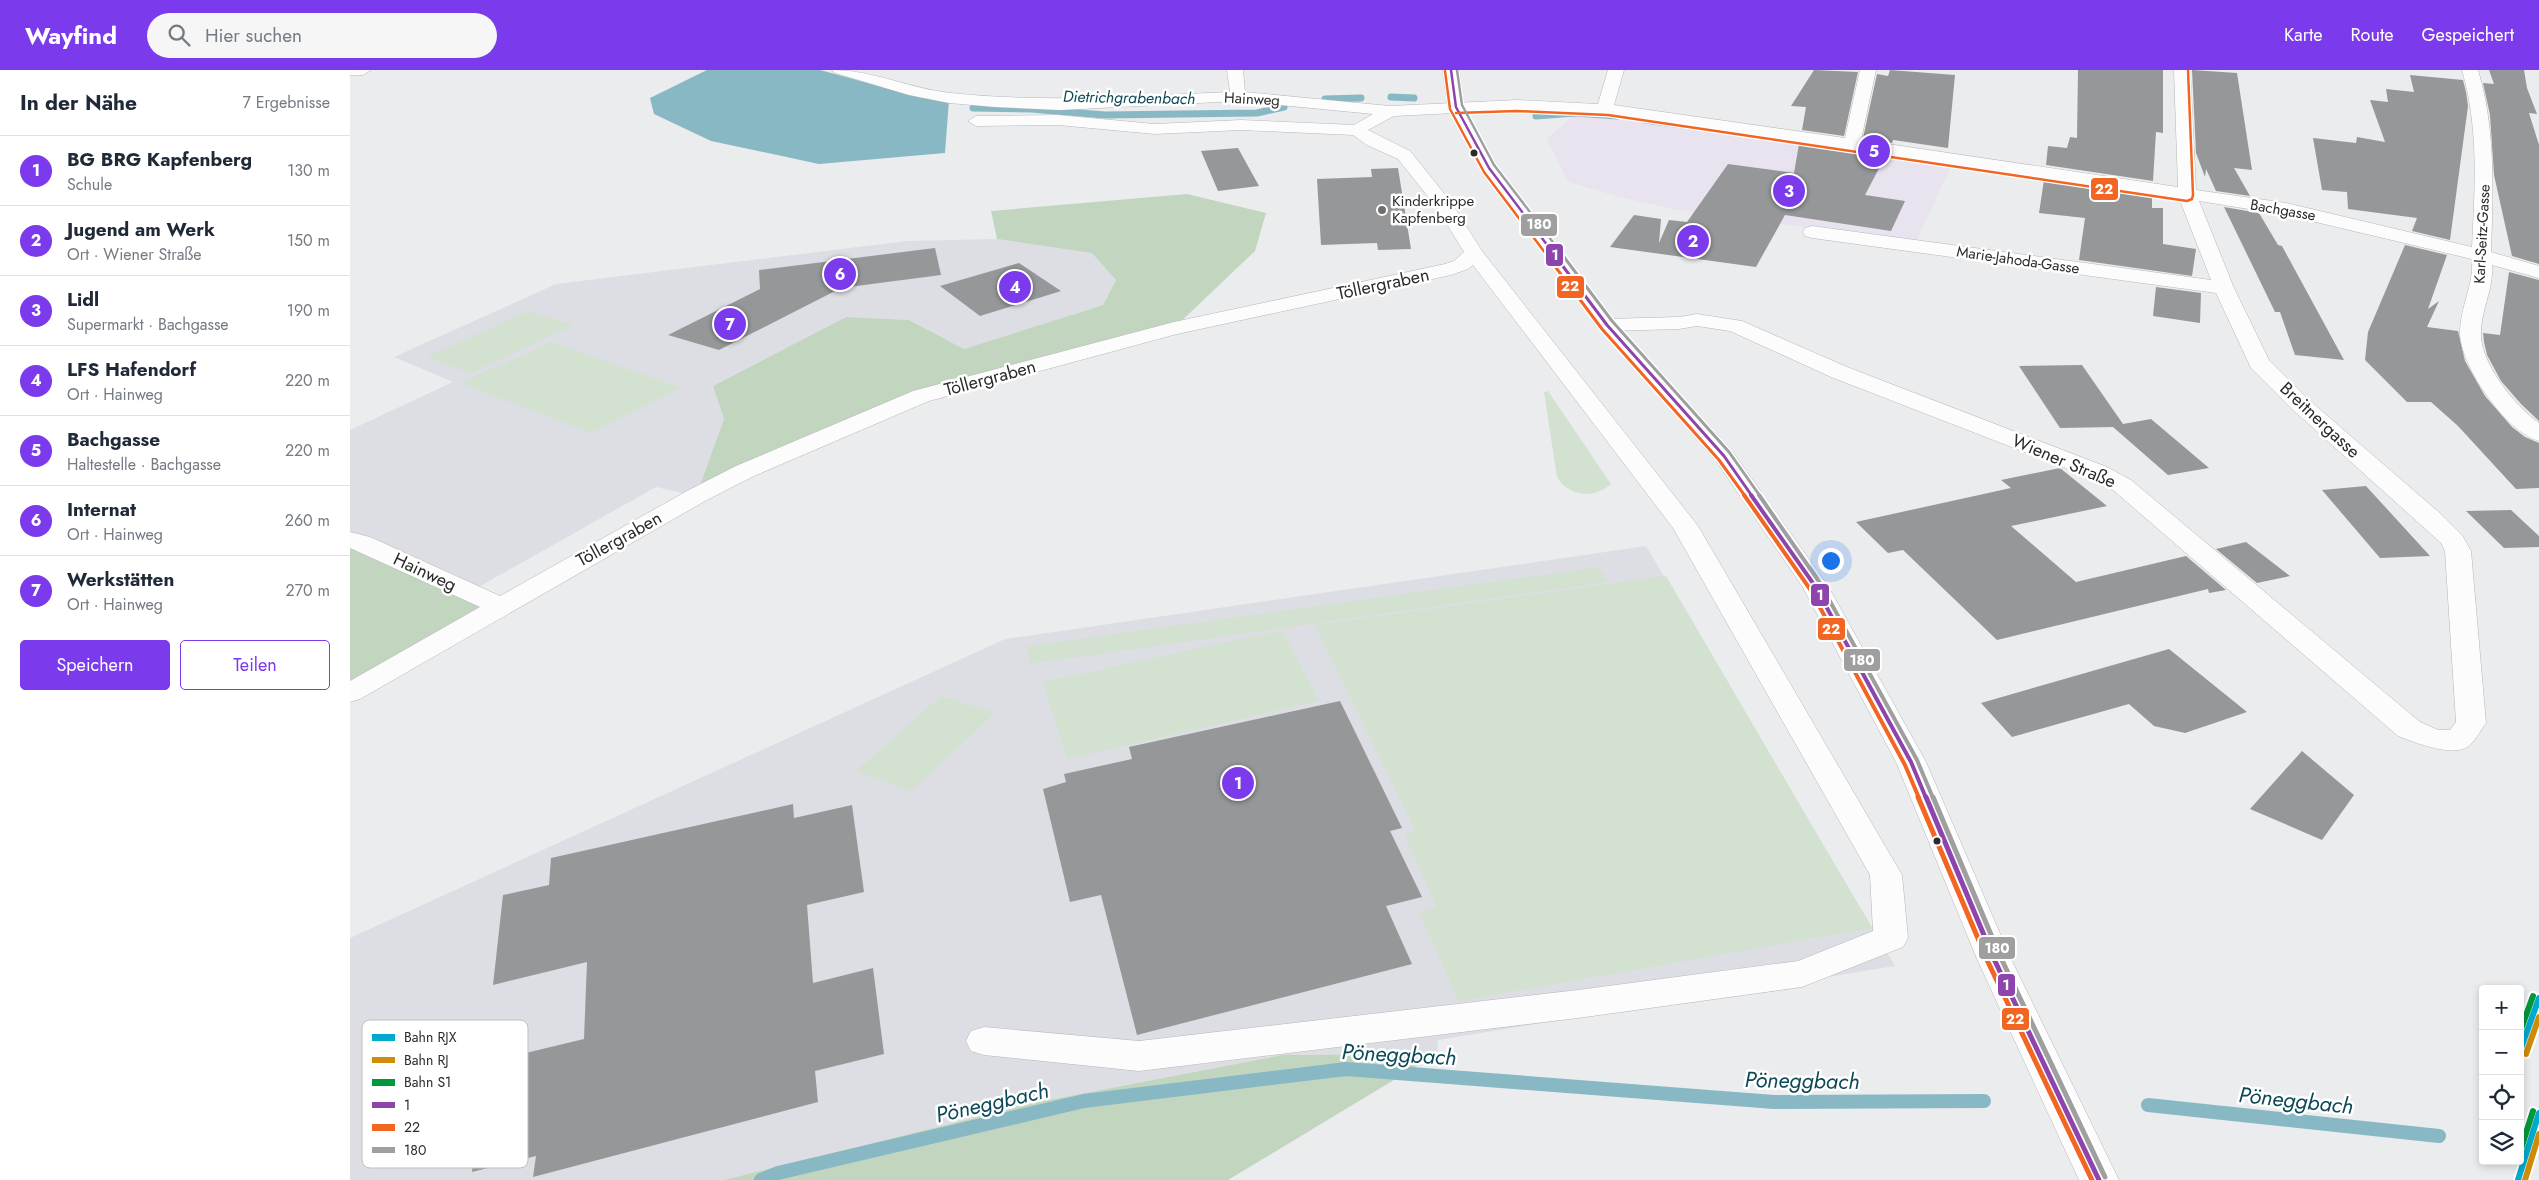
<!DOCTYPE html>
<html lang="de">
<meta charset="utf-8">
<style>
:root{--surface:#fff;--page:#f6f6f7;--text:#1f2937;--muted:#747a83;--line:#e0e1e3;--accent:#7c3aed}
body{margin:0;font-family:Jost,sans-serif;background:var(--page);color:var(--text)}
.controls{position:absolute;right:15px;bottom:15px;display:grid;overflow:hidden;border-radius:5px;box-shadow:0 2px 8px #0003}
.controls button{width:45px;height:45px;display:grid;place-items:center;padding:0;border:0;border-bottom:1px solid var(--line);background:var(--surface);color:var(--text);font:25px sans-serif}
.you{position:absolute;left:1480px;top:490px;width:18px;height:18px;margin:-12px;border:4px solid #fff;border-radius:50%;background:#1a73e8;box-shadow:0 0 0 8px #1a73e833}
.badge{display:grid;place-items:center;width:32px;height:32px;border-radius:50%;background:var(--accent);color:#fff;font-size:16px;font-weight:700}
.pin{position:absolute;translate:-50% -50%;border:2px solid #fff;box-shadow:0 1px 5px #0006}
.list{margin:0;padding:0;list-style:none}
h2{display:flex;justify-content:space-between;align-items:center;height:65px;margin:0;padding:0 20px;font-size:21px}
h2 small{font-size:16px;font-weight:400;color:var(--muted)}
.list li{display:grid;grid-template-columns:32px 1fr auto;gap:15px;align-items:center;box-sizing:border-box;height:70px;padding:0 20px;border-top:1px solid var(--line)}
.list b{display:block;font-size:19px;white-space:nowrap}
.list p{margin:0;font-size:16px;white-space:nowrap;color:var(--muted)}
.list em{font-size:16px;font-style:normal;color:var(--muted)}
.actions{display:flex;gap:10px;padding:15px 20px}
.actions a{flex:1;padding:11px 0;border:1px solid var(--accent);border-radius:5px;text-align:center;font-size:18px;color:var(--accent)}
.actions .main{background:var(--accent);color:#fff}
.icon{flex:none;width:28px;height:28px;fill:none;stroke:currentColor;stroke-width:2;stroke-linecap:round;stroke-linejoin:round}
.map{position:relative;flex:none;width:2189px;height:1110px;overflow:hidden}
header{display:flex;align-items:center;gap:30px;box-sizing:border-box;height:70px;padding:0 25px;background:var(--accent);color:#fff}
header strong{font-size:24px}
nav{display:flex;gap:28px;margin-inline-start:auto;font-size:18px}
.search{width:350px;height:45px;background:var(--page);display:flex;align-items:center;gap:12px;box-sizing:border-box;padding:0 18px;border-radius:28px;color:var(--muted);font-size:19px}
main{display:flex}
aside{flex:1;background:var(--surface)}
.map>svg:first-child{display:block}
.commercial{fill:#e9e3f0}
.built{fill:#dddee4}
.green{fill:#d2e1d0}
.forest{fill:#c2d6bf}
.water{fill:#89b8c5}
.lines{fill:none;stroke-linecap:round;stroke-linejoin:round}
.stream-far1{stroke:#89b8c5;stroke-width:7}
.stream{stroke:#89b8c5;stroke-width:14}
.building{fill:#969799}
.minor-casing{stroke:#b5b6b8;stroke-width:1}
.major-casing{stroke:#b5b6b8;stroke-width:1}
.minor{fill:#fcfcfc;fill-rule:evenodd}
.major{fill:#fcfcfc;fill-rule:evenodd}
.bus-1-far3-casing{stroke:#fff;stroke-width:5}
.bus-1-far2-casing{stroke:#fff;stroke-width:6}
.bus-1-far1-casing{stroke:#fff;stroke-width:8}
.bus-1-casing{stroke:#fff;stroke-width:9}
.bus-2-far3-casing{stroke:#fff;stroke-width:5}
.bus-2-far2-casing{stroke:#fff;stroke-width:6}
.bus-2-far1-casing{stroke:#fff;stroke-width:8}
.bus-2-casing{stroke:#fff;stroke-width:9}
.bus-3-far3-casing{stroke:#fff;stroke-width:5}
.bus-3-far2-casing{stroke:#fff;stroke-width:6}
.bus-3-far1-casing{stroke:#fff;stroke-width:8}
.bus-3-casing{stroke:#fff;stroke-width:9}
.bus-1-far3{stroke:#8e44ad;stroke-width:2.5}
.bus-1-far2{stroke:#8e44ad;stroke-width:3}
.bus-1-far1{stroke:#8e44ad;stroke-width:4}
.bus-1{stroke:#8e44ad;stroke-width:5}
.bus-2-far3{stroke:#f26522;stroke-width:2.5}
.bus-2-far2{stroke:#f26522;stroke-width:3}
.bus-2-far1{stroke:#f26522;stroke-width:4}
.bus-2{stroke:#f26522;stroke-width:5}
.bus-3-far3{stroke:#9f9fa0;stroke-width:2.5}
.bus-3-far2{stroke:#9f9fa0;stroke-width:3}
.bus-3-far1{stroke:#9f9fa0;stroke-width:4}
.bus-3{stroke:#9f9fa0;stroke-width:5}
.rail-1-casing{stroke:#fff;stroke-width:10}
.rail-2-casing{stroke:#fff;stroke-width:10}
.rail-3-casing{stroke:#fff;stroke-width:10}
.rail-1{stroke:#00a9ce;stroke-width:6}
.rail-2{stroke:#ce8d09;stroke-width:6}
.rail-3{stroke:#00983a;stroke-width:6}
.bus-dot{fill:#2a2a2b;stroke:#fff;stroke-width:2}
.poi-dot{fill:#6e6e6f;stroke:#fff;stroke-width:2}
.labels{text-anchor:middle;stroke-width:5;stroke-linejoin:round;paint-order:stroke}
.far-street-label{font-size:15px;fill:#2a2a2b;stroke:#fff}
.far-poi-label{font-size:15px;fill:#2a2a2b;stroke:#fff;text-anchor:start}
.far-water-label{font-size:16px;font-style:italic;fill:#0d4856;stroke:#fff}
.street-label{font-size:18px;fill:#2a2a2b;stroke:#fff}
.near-water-label{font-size:22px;font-style:italic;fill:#0d4856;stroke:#fff}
.key{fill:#fff;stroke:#bfbfbf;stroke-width:1}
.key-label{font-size:14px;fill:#2a2a2b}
.line-badge{stroke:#fff;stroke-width:2}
.badge-label{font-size:14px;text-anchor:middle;font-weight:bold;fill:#fff}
</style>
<header>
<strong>Wayfind</strong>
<div class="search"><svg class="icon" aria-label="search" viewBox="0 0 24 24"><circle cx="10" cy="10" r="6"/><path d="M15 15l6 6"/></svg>Hier suchen</div>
<nav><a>Karte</a><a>Route</a><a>Gespeichert</a></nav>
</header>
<main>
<aside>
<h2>In der Nähe<small>7 Ergebnisse</small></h2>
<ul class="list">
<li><span class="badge">1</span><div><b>BG BRG Kapfenberg</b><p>Schule</p></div><em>130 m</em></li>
<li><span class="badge">2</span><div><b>Jugend am Werk</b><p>Ort · Wiener Straße</p></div><em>150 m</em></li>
<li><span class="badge">3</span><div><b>Lidl</b><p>Supermarkt · Bachgasse</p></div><em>190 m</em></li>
<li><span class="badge">4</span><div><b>LFS Hafendorf</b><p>Ort · Hainweg</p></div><em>220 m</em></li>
<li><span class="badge">5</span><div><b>Bachgasse</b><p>Haltestelle · Bachgasse</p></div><em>220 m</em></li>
<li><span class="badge">6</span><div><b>Internat</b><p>Ort · Hainweg</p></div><em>260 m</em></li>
<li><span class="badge">7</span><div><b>Werkstätten</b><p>Ort · Hainweg</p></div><em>270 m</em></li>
</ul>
<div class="actions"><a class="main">Speichern</a><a>Teilen</a></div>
</aside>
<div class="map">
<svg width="2189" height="1110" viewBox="0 0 2189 1110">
<rect width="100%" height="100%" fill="#ebecee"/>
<path class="commercial" d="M1222 46H1243L1601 96 1566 172 1326 140 1266 126 1218 112 1197 69Z"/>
<path class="built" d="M647 169 742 182 766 210 753 235 614 279 559 250 496 247 363 316 374 349 346 426 306 417 118 523 0 470V360L103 312 44 287 206 214 557 171Z
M1296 476 1545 896 1088 970 1087 984 932 985 688 1032 374 1110H0V868L655 569Z"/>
<path class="green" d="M179 241 223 255 121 303 76 287Z
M202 272 331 318 241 363 110 313Z
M1198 321 1261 414C1244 429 1219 427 1207 407L1194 322Z
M1249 497 1258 512 679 594 678 576Z
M1316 506 1522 858 1109 931 1069 842 1087 837 1054 764 1066 762 965 555Z
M932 560 969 631 717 689 693 612Z
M591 626 645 643 561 721 506 701Z"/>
<path class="forest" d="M837 124 916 143 905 181 824 258 571 326 346 426 374 349 363 316 496 247 559 250 614 279 753 235 766 210 742 183 647 169 641 141Z
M0 470 149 536 0 623Z
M1087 984 878 1110H374L688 1032 932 985Z"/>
<path class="water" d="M357 0H470L573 28 599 30 595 83 469 94 361 71 304 44 300 28Z"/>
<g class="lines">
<path class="stream-far1" d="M1041 27 1064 28
M975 29 1011 28
M623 38 681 39 755 45 907 43 934 37
M1186 46 1225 43 1267 46
M1295 50 1355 58"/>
<path class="stream" d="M1798 1035 2089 1066
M411 1110 428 1103 734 1031 996 999 1424 1032 1634 1031"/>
</g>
<path class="building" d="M1464 0 1508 2 1494 66 1452 60 1456 37 1441 36Z
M1540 0 1605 5 1598 78 1543 70 1542 73 1513 68 1527 4 1538 6Z
M1728 0H1813V63L1806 62 1803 111 1696 95 1698 76 1717 78 1720 67 1727 68Z
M1842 0 1887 3 1902 100 1884 98 1900 126 1866 121 1856 99 1855 107 1846 83Z
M2139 0H2174L2177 18 2187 44 2179 43 2189 75V194L2162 186 2144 105 2140 45 2133 13 2144 14Z
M2060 5 2113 10 2116 22 2118 36 2100 170 2062 161 2067 148 1998 139 1997 122 1972 120 1963 68 2006 73 2007 67 2035 72 2020 30 2038 32 2036 19 2064 22Z
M1449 74 1535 87 1515 125 1555 131 1541 161 1435 145 1406 197 1260 177 1284 145 1311 149 1309 173 1319 150 1337 152 1378 94 1444 103Z
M888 78 909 116 868 121 851 81Z
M1048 98 1061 179 1028 180 1027 173 971 175 967 109 1022 107 1021 99Z
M1694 110 1802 126V138H1813V174L1846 179 1842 206 1729 190 1735 148 1689 143Z
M1874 137 1909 143 1928 175 1932 176 1994 290 1945 285 1930 242H1925Z
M2055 175 2097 185 2078 239 2089 231 2077 257 2108 261 2115 291 2135 326 2162 357 2175 367 2189 373V418L2166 419 2108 356 2081 332H2057L2015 290 2018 262Z
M585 178 591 205 491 218 369 280 318 265 410 219 409 200Z
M669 193 711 221 630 246 590 216Z
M2159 202 2189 210V351L2171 334 2151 311 2137 285 2134 272 2133 263 2150 265Z
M1806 217 1851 223 1850 253 1803 246Z
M1732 295 1773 354 1801 349 1859 398 1818 405 1763 357 1710 358 1669 296Z
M1710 398 1757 436 1661 456 1726 512 1836 486 1876 520 1859 523 1858 519 1647 570 1553 480 1538 483 1506 452 1661 418 1651 410Z
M2016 416 2080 486 2030 488 1972 420Z
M2161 440 2189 466V477L2154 478 2116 441Z
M1896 472 1940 506 1907 513 1866 479Z
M1819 579 1897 642 1835 663 1804 656 1779 634 1662 667 1631 633Z
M990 631 1052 758 1040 761 1072 827 1036 836 1062 894 787 965 751 825 720 832 693 719 716 712 714 704 782 689 779 677Z
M1952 681 2004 725 1972 770 1900 739Z
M443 734 444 748 502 735 514 822 457 835 463 913 523 898 534 984 465 1001 468 1032 183 1107 186 1086 122 1102 134 993 234 969 237 892 143 915 153 825 199 815 201 788Z"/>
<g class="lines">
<defs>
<path id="minor" d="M0 0H21L13 5H0Z
M482 0C524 0 560 19 601 23 694 33 787 26 880 22L877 0H893L895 22 1040 36 1167 30 1248 34 1258 0H1274L1264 35 1495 68 1510 0H1526L1511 70 1828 117 1824 0H1840L1846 120 1936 133 2122 177C2125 117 2129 58 2112 0H2128C2146 60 2143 121 2141 182L2189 196V208L2142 195C2144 217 2132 238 2131 260 2128 291 2165 336 2189 353V371C2157 363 2108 294 2110 260 2111 235 2124 214 2122 189L1936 145 1849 131 1884 218 1919 290 1958 329 2092 445 2112 465 2121 481 2136 653C2131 660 2126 669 2120 675 2105 689 2064 672 2048 666L1763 420 1739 407 1481 307 1380 261 1347 256 1329 259 1257 261 1250 259 1247 255 1250 251 1257 249 1329 247 1347 244 1392 251 1497 297 1757 397 1781 410 2070 652 2088 660H2100L2106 652 2095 481 2091 473 1942 339 1901 298 1866 223 1462 168 1455 166 1453 162 1455 158 1462 156 1861 210 1829 128 1259 44 1167 40 1044 46 1018 60 1060 81 1101 132 1132 181 1348 456 1552 805 1558 868 1553 877 1452 917 1228 948 789 1001 634 985 621 981 616 971 621 961 634 957 789 971 1228 920 1448 891 1523 861 1520 805 1323 458 1123 195 1118 199 1101 205 827 264 579 331 404 406 355 431 10 629 0 632V611L130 537 0 478V462L20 467 150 526 337 421 386 396 563 321 824 252 1095 194 1104 191 1114 182 1087 138 1048 89 1017 75 1003 65 891 60 805 64 708 55 626 56 618 51 626 46 708 45 805 54 891 50 1004 55 1023 44 888 31 710 40 645 37 599 33 559 25 485 3Z"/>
<path id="major" d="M1093 0H1109L1114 37 1147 97 1264 251 1382 381 1478 516 1576 692 1661 889 1769 1110H1729L1627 889 1546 692 1452 516 1366 391 1250 259 1133 102 1098 37Z"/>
</defs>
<use href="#minor" class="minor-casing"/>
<use href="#major" class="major-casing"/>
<use href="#minor" class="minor"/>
<use href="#major" class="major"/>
<defs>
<path id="bus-1-far3" d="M1101 0 1106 37 1139 98 1207 188"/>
<path id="bus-1-far2" d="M1206 187 1257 255 1374 386 1402 426"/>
<path id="bus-1-far1" d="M1401 425 1465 516 1561 692 1576 728"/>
<path id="bus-1" d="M1576 727 1644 889 1749 1110"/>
<path id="bus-2-far3" d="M1095 1 1100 39 1134 102 1199 188
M1106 43 1167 41 1258 45 1837 131 1842 129 1843 125 1838 0"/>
<path id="bus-2-far2" d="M1198 187 1252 259 1369 390 1395 426"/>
<path id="bus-2-far1" d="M1394 425 1460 519 1555 695 1569 728"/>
<path id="bus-2" d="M1568 727 1638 892 1742 1110"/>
<path id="bus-3-far3" d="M1107 0 1112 35 1144 95 1215 188"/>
<path id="bus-3-far2" d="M1214 187 1262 251 1379 382 1410 426"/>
<path id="bus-3-far1" d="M1409 425 1470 513 1567 690 1583 728"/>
<path id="bus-3" d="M1583 727 1650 886 1755 1107"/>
</defs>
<use href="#bus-1-far3" class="bus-1-far3-casing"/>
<use href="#bus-1-far2" class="bus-1-far2-casing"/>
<use href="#bus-1-far1" class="bus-1-far1-casing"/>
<use href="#bus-1" class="bus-1-casing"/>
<use href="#bus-2-far3" class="bus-2-far3-casing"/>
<use href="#bus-2-far2" class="bus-2-far2-casing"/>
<use href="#bus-2-far1" class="bus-2-far1-casing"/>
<use href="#bus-2" class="bus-2-casing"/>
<use href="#bus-3-far3" class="bus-3-far3-casing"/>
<use href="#bus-3-far2" class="bus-3-far2-casing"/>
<use href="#bus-3-far1" class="bus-3-far1-casing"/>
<use href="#bus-3" class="bus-3-casing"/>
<use href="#bus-1-far3" class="bus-1-far3"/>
<use href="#bus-1-far2" class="bus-1-far2"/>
<use href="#bus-1-far1" class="bus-1-far1"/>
<use href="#bus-1" class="bus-1"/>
<use href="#bus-2-far3" class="bus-2-far3"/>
<use href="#bus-2-far2" class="bus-2-far2"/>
<use href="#bus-2-far1" class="bus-2-far1"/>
<use href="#bus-2" class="bus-2"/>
<use href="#bus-3-far3" class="bus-3-far3"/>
<use href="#bus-3-far2" class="bus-3-far2"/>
<use href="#bus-3-far1" class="bus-3-far1"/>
<use href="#bus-3" class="bus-3"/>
<defs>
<path id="rail-1" d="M2170 981 2189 928
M2168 1110 2189 1043"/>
<path id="rail-2" d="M2176 984 2189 947
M2175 1110 2189 1064"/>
<path id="rail-3" d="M2170 962 2183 926
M2170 1082 2183 1041"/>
</defs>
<use href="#rail-1" class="rail-1-casing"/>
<use href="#rail-2" class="rail-2-casing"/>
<use href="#rail-3" class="rail-3-casing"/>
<use href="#rail-1" class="rail-1"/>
<use href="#rail-2" class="rail-2"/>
<use href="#rail-3" class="rail-3"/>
</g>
<g class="bus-dot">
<circle cx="1124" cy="83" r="4.5"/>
<circle cx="1587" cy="771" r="4.5"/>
</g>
<circle class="poi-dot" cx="1032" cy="140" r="5"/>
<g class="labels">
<g class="far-street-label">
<text transform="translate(902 29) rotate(3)" y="5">Hainweg</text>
<text transform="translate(1933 140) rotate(10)" y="5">Bachgasse</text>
<text transform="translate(2132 164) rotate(-87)" y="5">Karl-Seitz-Gasse</text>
<text transform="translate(1668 190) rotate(8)" y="5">Marie-Jahoda-Gasse</text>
</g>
<g class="far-poi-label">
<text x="1042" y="136">Kinderkrippe<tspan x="1042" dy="17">Kapfenberg</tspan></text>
</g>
<g class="far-water-label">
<text transform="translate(779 27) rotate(1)" y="6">Dietrichgrabenbach</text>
</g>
<g class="street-label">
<text transform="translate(1033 214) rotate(-12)" y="6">Töllergraben</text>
<text transform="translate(640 308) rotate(-15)" y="6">Töllergraben</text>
<text transform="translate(1970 350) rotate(43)" y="6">Breitnergasse</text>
<text transform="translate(1714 391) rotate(23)" y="6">Wiener Straße</text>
<text transform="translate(269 469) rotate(-29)" y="6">Töllergraben</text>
<text transform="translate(75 502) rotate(25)" y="6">Hainweg</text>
</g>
<g class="near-water-label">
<text transform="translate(1049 984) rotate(3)" y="8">Pöneggbach</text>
<text transform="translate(1452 1010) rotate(1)" y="8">Pöneggbach</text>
<text transform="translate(1946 1030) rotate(6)" y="8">Pöneggbach</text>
<text transform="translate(642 1032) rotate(-13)" y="8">Pöneggbach</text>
</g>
</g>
<rect x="12" y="950" width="166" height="148" rx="8" class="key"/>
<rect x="22" y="964" width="23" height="7" fill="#00a9ce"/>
<rect x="22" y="987" width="23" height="6" fill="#ce8d09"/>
<rect x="22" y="1009" width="23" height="7" fill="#00983a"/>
<rect x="22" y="1032" width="23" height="6" fill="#8e44ad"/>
<rect x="22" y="1054" width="23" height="7" fill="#f26522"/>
<rect x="22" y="1077" width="23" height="6" fill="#9f9fa0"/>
<g class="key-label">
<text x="54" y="972">Bahn RJX</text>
<text x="54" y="995">Bahn RJ</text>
<text x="54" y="1017">Bahn S1</text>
<text x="54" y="1040">1</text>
<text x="54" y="1062">22</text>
<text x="54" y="1085">180</text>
</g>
<g class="line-badge">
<rect x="1740" y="107" width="29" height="24" rx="5" fill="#f26522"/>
<rect x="1170" y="143" width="38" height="24" rx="5" fill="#9f9fa0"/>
<rect x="1195" y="173" width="19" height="24" rx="5" fill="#8e44ad"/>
<rect x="1206" y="205" width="29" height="24" rx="5" fill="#f26522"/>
<rect x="1460" y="513" width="20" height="24" rx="5" fill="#8e44ad"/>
<rect x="1467" y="547" width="29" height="24" rx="5" fill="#f26522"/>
<rect x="1493" y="578" width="38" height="24" rx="5" fill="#9f9fa0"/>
<rect x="1628" y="866" width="38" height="24" rx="5" fill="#9f9fa0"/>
<rect x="1647" y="903" width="19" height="24" rx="5" fill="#8e44ad"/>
<rect x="1651" y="937" width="29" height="24" rx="5" fill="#f26522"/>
</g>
<g class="badge-label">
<text x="1754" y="124">22</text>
<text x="1189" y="159">180</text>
<text x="1205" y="190">1</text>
<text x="1220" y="221">22</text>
<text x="1470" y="530">1</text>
<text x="1481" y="564">22</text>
<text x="1512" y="595">180</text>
<text x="1647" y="883">180</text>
<text x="1656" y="920">1</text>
<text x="1665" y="954">22</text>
</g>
</svg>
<div class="controls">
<button>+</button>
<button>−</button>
<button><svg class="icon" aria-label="locate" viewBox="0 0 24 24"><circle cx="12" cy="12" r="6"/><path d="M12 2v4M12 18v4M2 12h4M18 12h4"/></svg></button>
<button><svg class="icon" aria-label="layers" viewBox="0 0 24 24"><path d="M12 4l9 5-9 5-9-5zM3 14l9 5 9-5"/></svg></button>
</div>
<div class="you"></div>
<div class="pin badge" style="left:888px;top:713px">1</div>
<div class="pin badge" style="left:1343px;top:171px">2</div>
<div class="pin badge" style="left:1439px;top:121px">3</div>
<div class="pin badge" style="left:665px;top:217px">4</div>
<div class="pin badge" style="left:1524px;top:81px">5</div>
<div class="pin badge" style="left:490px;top:204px">6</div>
<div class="pin badge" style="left:380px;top:254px">7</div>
</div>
</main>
